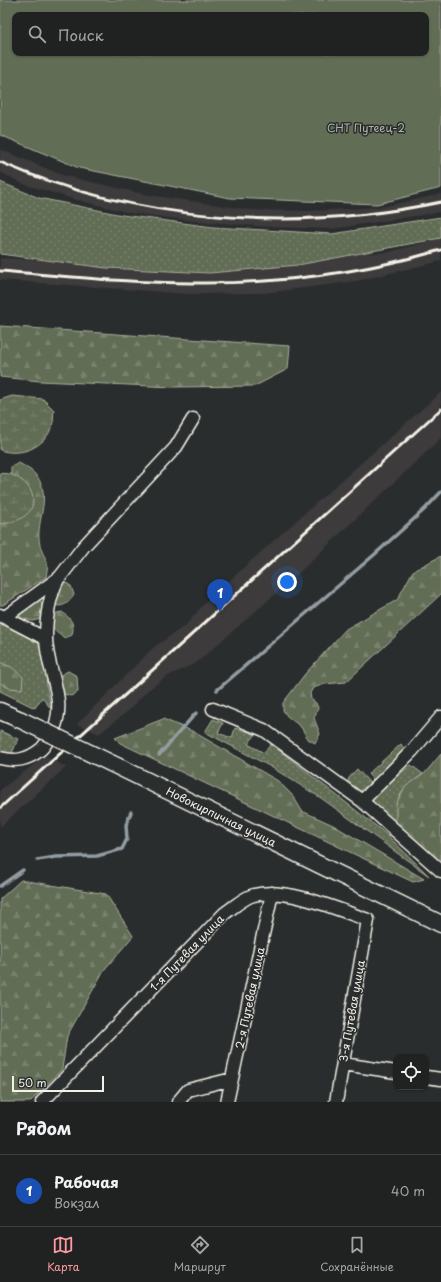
<!DOCTYPE html>
<html lang="ru">
<meta charset="utf-8">
<style>
:root{--surface:#202222;--page:#2d2f2f;--text:#f1f3f6;--muted:#a2a4a5;--line:#3d3f40;--accent:#ff9aa2}
body{margin:0;font-family:"Playpen Sans",sans-serif;background:var(--page);color:var(--text)}
.controls{position:absolute;right:12px;bottom:12px;display:grid;overflow:hidden;border-radius:8px;box-shadow:0 1px 3px #0004}
.controls button{width:36px;height:36px;display:grid;place-items:center;padding:0;border:0;border-bottom:1px solid var(--line);background:var(--surface);color:var(--text);font:20px sans-serif}
.scale{position:absolute;left:12px;bottom:10px;width:92px;box-sizing:border-box;padding-left:4px;border:2px solid #f4f1e8;border-top:0;font-size:11px;line-height:14px;white-space:nowrap;color:#f4f1e8;-webkit-text-stroke:3px #2a2d2e;paint-order:stroke}
.you{position:absolute;left:287px;top:582px;width:14px;height:14px;margin:-10px;border:3px solid #fff;border-radius:50%;background:#1a73e8;box-shadow:0 0 0 6px #1a73e833}
.badge{display:grid;place-items:center;width:26px;height:26px;border-radius:50%;background:var(--accent);color:#fff;font-size:13px;font-weight:700}
.pin{position:absolute;translate:-50% -33px;filter:drop-shadow(0 1px 2px #0008)}
.pin::after{content:'';position:absolute;top:21px;width:14px;height:12px;background:inherit;clip-path:polygon(0 0,100% 0,50% 100%)}
.list{margin:0;padding:0;list-style:none}
h2{display:flex;justify-content:space-between;align-items:center;height:52px;margin:0;padding:0 16px;font-size:17px}
h2 small{font-size:13px;font-weight:400;color:var(--muted)}
.list li{display:grid;grid-template-columns:26px 1fr auto;gap:12px;align-items:center;box-sizing:border-box;height:72px;padding:0 16px;border-top:1px solid var(--line)}
.list b{display:block;font-size:15px;white-space:nowrap}
.list p{margin:0;font-size:13px;white-space:nowrap;color:var(--muted)}
.list em{font-size:13px;font-style:normal;color:var(--muted)}
.icon{flex:none;width:22px;height:22px;fill:none;stroke:currentColor;stroke-width:2;stroke-linecap:round;stroke-linejoin:round}
.map{position:relative;flex:none;width:441px;height:1102px;overflow:hidden}
.search{position:absolute;background:var(--surface);box-shadow:0 1px 3px #0004;left:12px;right:12px;top:12px;height:44px;display:flex;align-items:center;gap:10px;box-sizing:border-box;padding:0 14px;border-radius:8px;color:var(--muted);font-size:15px}
.sheet{height:124px;background:var(--surface)}
nav{display:flex;justify-content:space-around;align-items:center;box-sizing:border-box;height:56px;border-top:1px solid var(--line);background:var(--surface);font-size:11px;color:var(--muted)}
nav a{display:grid;justify-items:center;gap:2px}
nav .on{color:var(--accent)}
.map>svg:first-child{display:block}
.built{fill:#3d3a3a}
.grass{fill:url(#grass-dots);stroke:#abaf9e}
.forest{fill:url(#forest-firs);stroke:#abaf9e}
.wetland{fill:url(#wetland-marsh);stroke:#abaf9e}
.green{fill:#626d54;stroke:#abaf9e;fill-rule:evenodd}
.lines{fill:none;stroke-linecap:round;stroke-linejoin:round}
.stream{stroke:#939da3;stroke-width:3.5}
.minor-casing{stroke:#f4f1e8;stroke-width:15}
.major-casing{stroke:#f4f1e8;stroke-width:19}
.minor{stroke:#2a2d2e;stroke-width:12}
.major{stroke:#2a2d2e;stroke-width:16}
.rail{stroke:#f4f1e8;stroke-width:3}
.major-bridge-casing{stroke:#f4f1e8;stroke-width:19;stroke-linecap:butt}
.major-bridge{stroke:#2a2d2e;stroke-width:16}
.labels{text-anchor:middle;stroke-width:3;stroke-linejoin:round;paint-order:stroke}
.park-label{font-size:11px;fill:#b2b6a5;stroke:#2a2d2e}
.street-label{font-size:11px;fill:#f4f1e8;stroke:#2a2d2e}
</style>
<div class="map">
<svg width="441" height="1102" viewBox="0 0 441 1102">
<defs>
<pattern id="grass-dots" width="8" height="8" patternUnits="userSpaceOnUse"><rect width="8" height="8" fill="#626d54"/><path d="M2 2h.1M6 6h.1" fill="none" stroke="#79826d" stroke-width="1.8" stroke-linecap="round"/></pattern>
<pattern id="forest-firs" width="22" height="20" patternUnits="userSpaceOnUse"><rect width="22" height="20" fill="#626d54"/><path d="M5 1l3.5 6h-7zM16 11l3.5 6h-7z" fill="#79826d"/></pattern>
<pattern id="wetland-marsh" width="20" height="14" patternUnits="userSpaceOnUse"><rect width="20" height="14" fill="#626d54"/><path d="M1 5h8M5 5V1M11 12h8M15 12V8" fill="none" stroke="#79826d"/></pattern>
</defs>
<rect width="100%" height="100%" fill="#2a2d2e"/>
<filter id="ink" filterUnits="userSpaceOnUse"><feTurbulence type="fractalNoise" baseFrequency=".025" numOctaves="2"/><feDisplacementMap in="SourceGraphic" scale="8" xChannelSelector="R" yChannelSelector="G"/><feConvolveMatrix kernelMatrix="1 2 1 2 8 2 1 2 1" color-interpolation-filters="sRGB"/></filter>
<g filter="url(#ink)">
<path class="built" d="M0 149 62 175 143 194 251 210 310 211 382 207 441 194V212L332 229 271 227 195 221 130 213 77 200 23 184 0 172Z
M441 238V261L357 281 265 293 189 294 0 280V258L191 267 389 252Z
M441 392V438L286 585 196 663 168 676 148 690 128 711 99 734 77 724 154 647 186 625 205 603 252 560Z
M45 756 66 767 0 827V790Z"/>
<path class="grass" d="M0 182 39 198 122 215 213 227 332 234 441 217V238L298 265 210 273 106 268 0 254Z
M0 621 42 644 45 654 47 687 51 709 42 697 35 708 0 691Z
M213 719 223 723 218 733 232 738 235 728 256 734 248 744 264 753 271 744 385 833 429 876 321 798 271 767 205 732Z
M0 731 18 739 10 758 0 757Z
M401 744 405 750 374 781 368 774Z
M411 765 423 774C400 791 396 794 396 823L373 805 372 800 375 794Z
M357 769 370 783 359 792 347 783 349 778Z"/>
<path class="forest" d="M0 326 290 346 288 369 255 386 173 387 40 381 0 377Z
M19 463C28 468 38 474 41 484 49 504 35 524 40 545 44 561 50 557 46 577L3 605H0V519L11 479V467Z
M441 556V594L346 682 325 684 313 688 310 693 311 699 316 703 318 708 314 718 320 734 315 743 308 739 301 727 287 716 283 710V703L305 674 346 629 397 600 413 571Z
M63 581 71 586 74 595C69 603 62 609 52 604Z
M36 599 41 601 43 608 40 619 33 621 20 618 21 610Z
M62 612C71 619 75 623 72 635L65 638C53 632 51 627 52 614Z
M0 662 13 668 23 677 22 689 9 688 0 683Z
M68 671 77 676 78 692 71 696 64 694 59 685V676Z
M163 719 192 731 278 781 293 796 302 811 333 825 424 879 413 882 120 743 115 738Z
M441 754V861L434 858 396 823V804L405 787 425 773Z
M21 880 106 894 133 936 104 970 67 1036 62 1069 30 1102H0V899Z"/>
<path class="wetland" d="M12 396 43 399 54 410C53 415 54 422 52 426 45 448 20 457 0 450V400Z
M0 473C4 474 9 473 12 475 34 483 43 509 18 520 11 522 7 524 0 524Z"/>
<path class="green" d="M0 0H441V188L377 204 230 198 79 168 0 135ZM15 15H426V53H15Z"/>
<g class="lines">
<path class="stream" d="M217 690 374 555 425 509 441 492
M159 755 196 713
M37 860 56 857 97 856 122 849 127 839 126 825 131 812
M0 886 23 870"/>
<defs>
<path id="minor" d="M0 615 46 639
M5 617 60 577 84 546 176 447 193 419
M213 709 264 730 362 801 441 871
M0 758C16 762 27 760 40 750 45 746 47 741 51 735 70 701 46 672 46 638 46 617 49 597 58 579
M362 801 412 751 441 717
M343 1064 396 1072
M426 1077 441 1079
M42 1102 225 913C233 908 244 897 254 895 286 887 337 909 368 920L336 1102
M178 1102 188 1090 232 1079
M227 1102 272 893"/>
<path id="major" d="M0 711 21 720
M121 768 441 924"/>
</defs>
<use href="#minor" class="minor-casing"/>
<use href="#major" class="major-casing"/>
<use href="#minor" class="minor"/>
<use href="#major" class="major"/>
<path class="rail" d="M0 162C137 222 295 233 441 202
M0 271C64 276 129 283 193 283 277 284 361 273 441 250
M0 808 441 409"/>
<defs>
<path id="major-bridge" d="M21 720 121 768"/>
</defs>
<use href="#major-bridge" class="major-bridge-casing"/>
<use href="#major-bridge" class="major-bridge"/>
</g>
</g>
<g class="labels">
<g class="park-label">
<text x="366" y="132">СНТ Путеец-2</text>
</g>
<g class="street-label">
<text transform="translate(221 817) rotate(26)" y="4">Новокирпичная улица</text>
<text transform="translate(187 953) rotate(-46)" y="4">1-я Путевая улица</text>
<text transform="translate(250 998) rotate(-78)" y="4">2-я Путевая улица</text>
<text transform="translate(352 1011) rotate(-80)" y="4">3-я Путевая улица</text>
</g>
</g>
</svg>
<div class="controls">
<button><svg class="icon" aria-label="locate" viewBox="0 0 24 24"><circle cx="12" cy="12" r="6"/><path d="M12 2v4M12 18v4M2 12h4M18 12h4"/></svg></button>
</div>
<div class="scale">50 m</div>
<div class="you"></div>
<div class="pin badge" style="left:220px;top:612px;background:#1a4fb4">1</div>
<div class="search"><svg class="icon" aria-label="search" viewBox="0 0 24 24"><circle cx="10" cy="10" r="6"/><path d="M15 15l6 6"/></svg>Поиск</div>
</div>
<section class="sheet">
<h2>Рядом<small></small></h2>
<ul class="list">
<li><span class="badge" style="background:#1a4fb4">1</span><div><b>Рабочая</b><p>Вокзал</p></div><em>40 m</em></li>
</ul>
</section>
<nav>
<a class="on"><svg class="icon" aria-label="map" viewBox="0 0 24 24"><path d="M3 6l6-2 6 2 6-2v14l-6 2-6-2-6 2zM9 4v14M15 6v14"/></svg>Карта</a>
<a><svg class="icon" aria-label="directions" viewBox="0 0 24 24"><path d="M12 3l9 9-9 9-9-9zM9 14v-3h6M13 9l2 2-2 2"/></svg>Маршрут</a>
<a><svg class="icon" aria-label="saved" viewBox="0 0 24 24"><path d="M7 4h10v16l-5-4-5 4z"/></svg>Сохранённые</a>
</nav>
